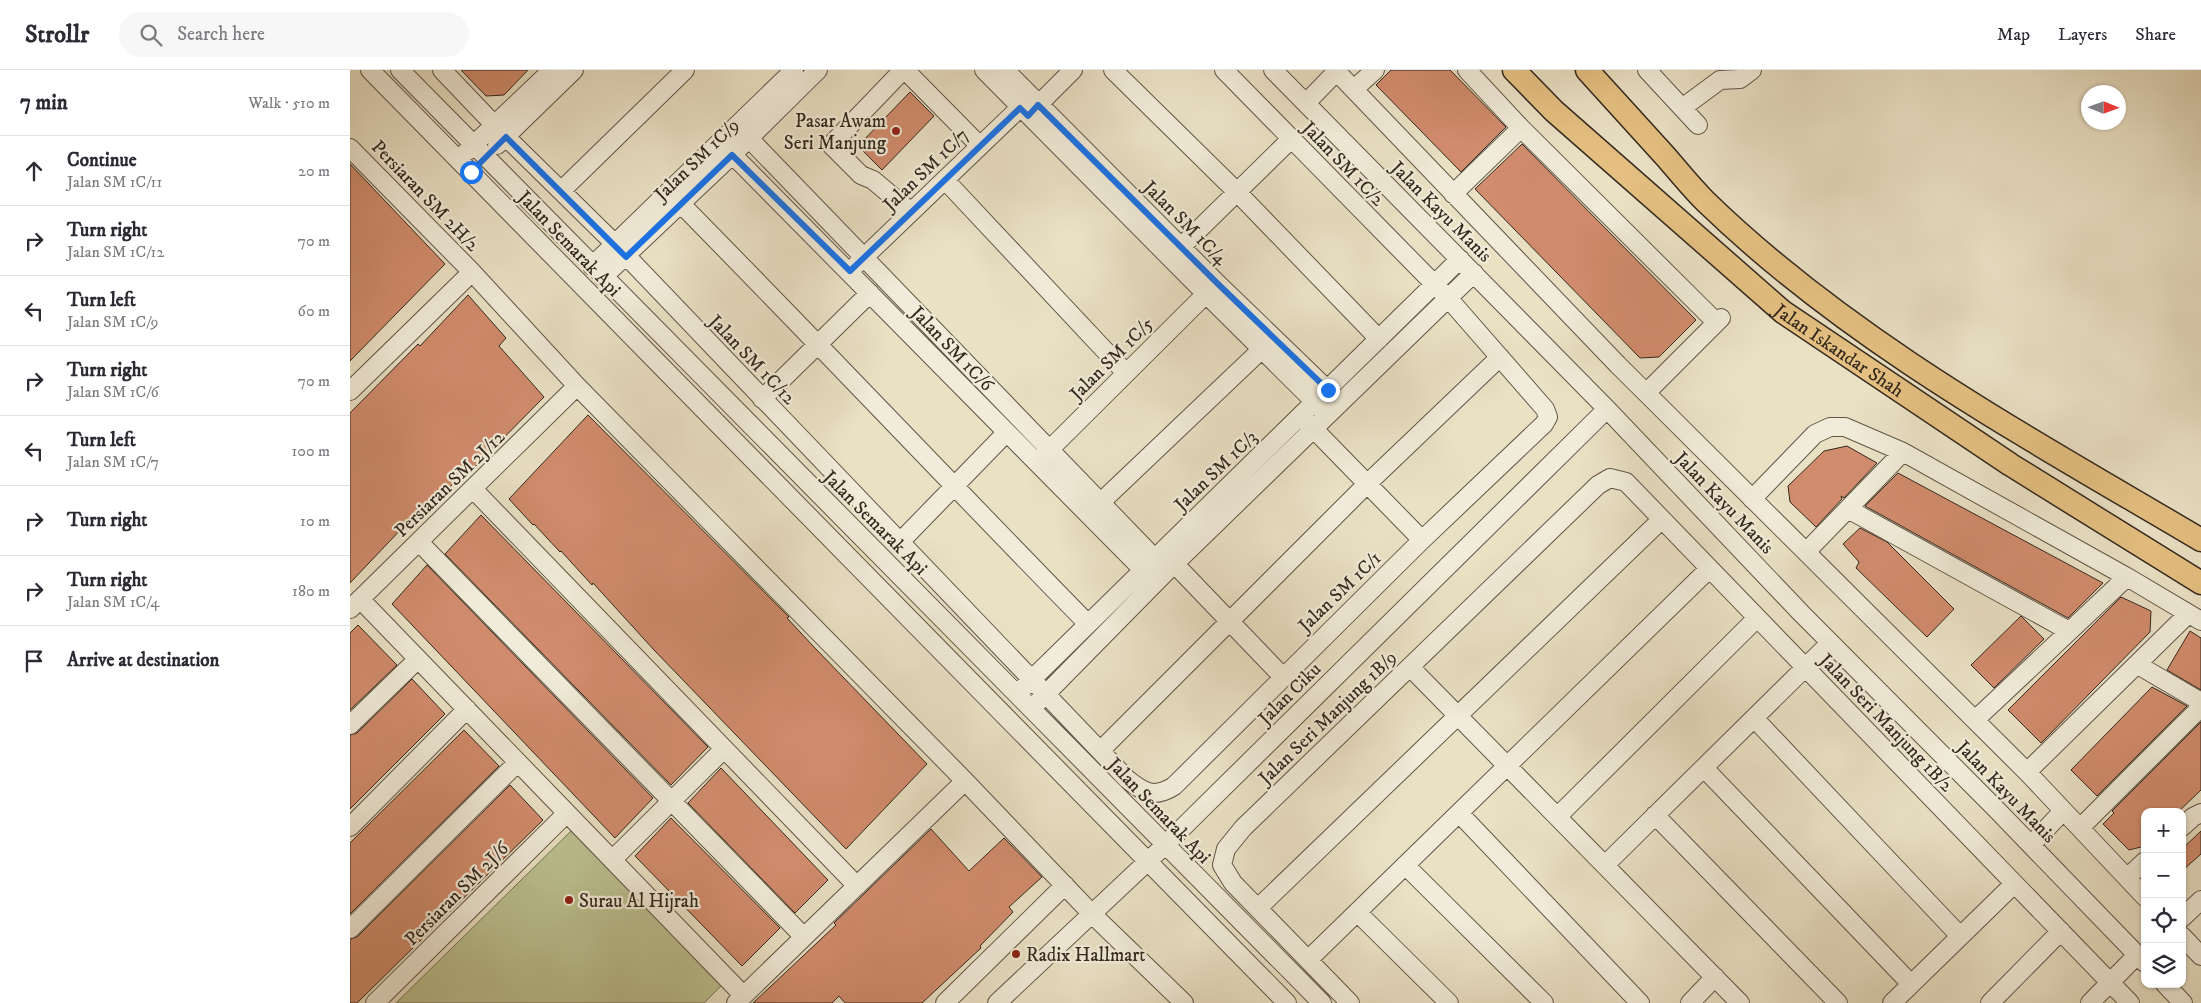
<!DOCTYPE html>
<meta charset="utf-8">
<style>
:root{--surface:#fff;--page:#f7f7f7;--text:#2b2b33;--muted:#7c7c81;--line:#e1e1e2}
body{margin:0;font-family:"IM FELL DW Pica",serif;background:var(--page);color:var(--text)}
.controls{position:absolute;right:15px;bottom:15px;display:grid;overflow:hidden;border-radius:10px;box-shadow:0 1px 4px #0004}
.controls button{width:45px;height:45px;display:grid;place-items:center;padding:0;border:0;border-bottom:1px solid var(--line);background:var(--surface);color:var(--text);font:25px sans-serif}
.compass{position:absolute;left:1731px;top:15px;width:45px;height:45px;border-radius:50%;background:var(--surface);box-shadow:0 1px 4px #0004;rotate:91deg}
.stop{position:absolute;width:15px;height:15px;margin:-11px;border:4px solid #1a73e8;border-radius:50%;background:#fff}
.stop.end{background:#1a73e8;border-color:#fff;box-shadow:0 1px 5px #0008}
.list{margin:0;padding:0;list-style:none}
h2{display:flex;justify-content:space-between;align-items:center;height:65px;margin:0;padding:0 20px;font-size:21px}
h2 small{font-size:16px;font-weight:400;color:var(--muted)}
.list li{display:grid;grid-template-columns:32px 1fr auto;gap:15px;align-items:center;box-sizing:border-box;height:70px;padding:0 20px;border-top:1px solid var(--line)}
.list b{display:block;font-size:19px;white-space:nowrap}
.list p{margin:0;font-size:16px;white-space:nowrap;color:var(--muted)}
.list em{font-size:16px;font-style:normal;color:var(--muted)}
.icon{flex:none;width:28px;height:28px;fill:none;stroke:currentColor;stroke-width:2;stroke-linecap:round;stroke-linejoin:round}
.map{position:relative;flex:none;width:1851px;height:933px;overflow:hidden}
header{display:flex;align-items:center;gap:30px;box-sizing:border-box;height:70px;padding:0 25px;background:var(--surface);border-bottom:1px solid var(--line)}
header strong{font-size:24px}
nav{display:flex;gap:28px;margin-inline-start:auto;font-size:18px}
.search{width:350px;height:45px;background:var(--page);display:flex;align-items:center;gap:12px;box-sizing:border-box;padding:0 18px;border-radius:28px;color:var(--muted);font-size:19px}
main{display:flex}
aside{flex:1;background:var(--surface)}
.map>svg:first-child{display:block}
.green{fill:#bcc191;stroke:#787458}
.building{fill:#d18c6d;stroke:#33281e}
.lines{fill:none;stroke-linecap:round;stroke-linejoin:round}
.minor-casing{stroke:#615648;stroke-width:20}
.major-casing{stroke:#33281e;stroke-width:25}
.minor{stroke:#f1ecd9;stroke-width:18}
.major{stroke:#e5c082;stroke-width:22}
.route{stroke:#1a73e8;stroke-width:6}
.poi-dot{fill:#8f2418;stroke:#f1ecd9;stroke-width:2}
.labels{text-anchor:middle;stroke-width:4.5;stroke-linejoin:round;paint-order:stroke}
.poi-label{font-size:19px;fill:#33281e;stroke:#f1ecd9;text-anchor:start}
.street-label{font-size:19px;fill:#33281e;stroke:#f1ecd9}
</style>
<header>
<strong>Strollr</strong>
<div class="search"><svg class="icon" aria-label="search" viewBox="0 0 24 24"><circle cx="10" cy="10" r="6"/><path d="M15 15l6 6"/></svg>Search here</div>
<nav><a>Map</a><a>Layers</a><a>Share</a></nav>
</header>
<main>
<aside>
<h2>7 min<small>Walk · 510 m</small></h2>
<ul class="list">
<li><svg class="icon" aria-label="ahead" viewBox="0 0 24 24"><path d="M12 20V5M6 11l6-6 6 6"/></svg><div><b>Continue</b><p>Jalan SM 1C/11</p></div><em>20 m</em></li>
<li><svg class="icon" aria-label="right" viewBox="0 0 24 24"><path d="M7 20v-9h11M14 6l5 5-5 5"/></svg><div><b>Turn right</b><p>Jalan SM 1C/12</p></div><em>70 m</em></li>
<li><svg class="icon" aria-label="left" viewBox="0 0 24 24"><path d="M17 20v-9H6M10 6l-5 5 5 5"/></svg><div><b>Turn left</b><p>Jalan SM 1C/9</p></div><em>60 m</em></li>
<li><svg class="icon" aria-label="right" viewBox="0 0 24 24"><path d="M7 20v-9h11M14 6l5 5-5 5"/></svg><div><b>Turn right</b><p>Jalan SM 1C/6</p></div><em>70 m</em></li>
<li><svg class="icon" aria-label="left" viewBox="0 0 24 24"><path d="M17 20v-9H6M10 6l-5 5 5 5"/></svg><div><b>Turn left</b><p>Jalan SM 1C/7</p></div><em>100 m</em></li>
<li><svg class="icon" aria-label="right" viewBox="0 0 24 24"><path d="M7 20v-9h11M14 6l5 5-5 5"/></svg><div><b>Turn right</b></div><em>10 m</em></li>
<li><svg class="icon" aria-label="right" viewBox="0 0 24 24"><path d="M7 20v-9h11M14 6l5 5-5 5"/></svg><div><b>Turn right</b><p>Jalan SM 1C/4</p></div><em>180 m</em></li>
<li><svg class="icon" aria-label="arrive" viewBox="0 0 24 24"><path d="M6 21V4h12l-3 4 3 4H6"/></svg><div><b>Arrive at destination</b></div></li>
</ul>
</aside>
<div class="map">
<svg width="1851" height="933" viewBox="0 0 1851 933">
<rect width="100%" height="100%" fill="#eae1c5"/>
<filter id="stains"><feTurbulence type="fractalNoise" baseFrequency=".004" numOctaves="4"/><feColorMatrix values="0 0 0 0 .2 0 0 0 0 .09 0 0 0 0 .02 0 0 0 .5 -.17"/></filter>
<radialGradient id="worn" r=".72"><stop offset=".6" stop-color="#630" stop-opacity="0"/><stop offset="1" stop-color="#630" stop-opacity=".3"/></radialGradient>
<path class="green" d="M221 761 372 915 354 933H46Z"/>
<path class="building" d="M111 0H178L154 25 136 26Z
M1041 0H1100L1156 57 1111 102 1026 15Z
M560 22 584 46 532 100 508 76Z
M1172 74 1346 250 1309 287 1290 288 1125 119Z
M0 94 95 194 0 291Z
M118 225 156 268 149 276 194 327 120 402 117 399 78 440 74 435 0 513V343L68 274 70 276Z
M238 345 439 547 437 548 464 577 577 694 496 779 304 580 243 513 242 515 211 481 210 482 184 454 183 455 159 429Z
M1497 376 1527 393 1494 428 1491 426 1492 429 1466 457 1440 432 1438 416 1474 381Z
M1548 403 1753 513 1718 548 1515 436Z
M131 445 358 677 321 715 95 484Z
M1510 458 1537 472 1604 539 1577 567 1506 498 1509 492 1493 474Z
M77 495 303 728 265 768 42 534Z
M1771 527 1801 541 1800 562 1691 673 1658 640Z
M1671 546 1694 569 1644 618 1621 595Z
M8 555 47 595 0 640V563Z
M1840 561 1851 568V620L1817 600Z
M62 609 95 644 0 739V665L7 663Z
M1802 617 1837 636 1747 726 1721 700Z
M1851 652V720L1828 742H1795V774L1791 777 1779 780 1753 754 1764 743 1762 741Z
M114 660 149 696 0 844V773Z
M371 698 478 810 445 843 338 733Z
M160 715 193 750 7 933H0V869L7 867Z
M321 748 430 858 392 896 285 786Z
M581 759 619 801 654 768 692 807 659 837 663 842 630 876 631 878 572 933H495L489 926 482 933H403L486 855 484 853Z
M1851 761V784L1832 801V779Z"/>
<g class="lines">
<defs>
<path id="minor" d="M20 0 937 933
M50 0 972 933
M92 0 156 67 265 174 777 709C793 722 804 729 824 716L1072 470 1194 354 1198 347 1195 339 1098 228 874 0
M553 0 481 75 511 105 523 110 561 142
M555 0 630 76
M634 0 856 224 973 340
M655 0 867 213 985 327
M763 0 887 122 1029 269
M923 0 1257 339 1451 543 1646 739 1795 893
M1117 0 1171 58 1366 252
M1297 0 1348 55
M987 2 1268 295 1677 702 1795 827
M1004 19 1025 0
M956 33 988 0
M1332 38 1370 10 1390 9 1402 0
M681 42 723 0
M387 56 812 496
M370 72 800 507
M147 75 224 0
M0 78 122 202 227 316 615 711 742 844 834 933
M116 82 202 0
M595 110 776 303
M211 121 335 0
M1103 124 1171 58
M331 134C468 273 602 415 738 554
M831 177 941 69
M507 194 678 30
M242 196 444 0
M253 207 382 85 468 0
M0 321 122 202
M1296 323 1371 248
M412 329 520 223
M955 350 1072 470
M690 389 863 217
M123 419 507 816
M1402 429 1465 364 1480 357H1495L1553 382 1777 507 1851 551
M750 433 912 279
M1498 439 1719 561
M69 472 454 867
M550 472 656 363
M1456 482 1553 382
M816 485 932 606
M10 529 393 925
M0 539 227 316
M1788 595 1851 632
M1060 597 1390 933
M673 618 1110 189
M688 632 817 501 1124 203
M1404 648 1610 866
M1625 650 1777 507
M0 655 68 589
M750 681 1017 414 1150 287
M1354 698 1561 914
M1677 702 1838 544
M1109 743 1290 933
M1305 745 1488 933
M1208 746 1407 548
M0 757 117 639
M1832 757 1843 747 1851 743
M1730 758 1851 637
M1681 775 1713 741
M262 790 374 679
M1055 795 1194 933
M1255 795 1480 573
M1777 808 1795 791
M908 838 1311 450
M1007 842 1099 933
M1832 848 1851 830
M0 859 168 692
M1832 866 1851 886
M958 890 1359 499
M1815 914 1833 933
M25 933 217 743
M386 933 615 711
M595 933 715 815
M647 933 814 776 1257 339
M1000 933 883 813 872 795 876 779 893 758 1248 415 1260 408 1276 412 1780 933
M1340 933 1365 907
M1542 933 1664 814
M1640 933 1711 861
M1740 933 1787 885"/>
<g id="major">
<path id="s1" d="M1164 0 1204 41 1433 242 1661 395 1851 513"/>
<path d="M1237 0C1263 29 1290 58 1316 87 1329 102 1341 117 1355 131 1499 271 1679 368 1851 470"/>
</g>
</defs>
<use href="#minor" class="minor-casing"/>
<use href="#major" class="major-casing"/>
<use href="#minor" class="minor"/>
<use href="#major" class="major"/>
</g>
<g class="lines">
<path class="route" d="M121 102 156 67 276 187 382 85 500 201 670 38 678 46 688 35 867 213 978 320"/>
</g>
<g class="poi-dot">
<circle cx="546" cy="61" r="5"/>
<circle cx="219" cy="830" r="5"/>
<circle cx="666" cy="884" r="5"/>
</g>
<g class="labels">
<g class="poi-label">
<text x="536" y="57" text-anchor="end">Pasar Awam<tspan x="536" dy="22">Seri Manjung</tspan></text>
<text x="229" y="837">Surau Al Hijrah</text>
<text x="676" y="891">Radix Hallmart</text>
</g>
<g class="street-label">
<text transform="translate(346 89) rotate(-44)" y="7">Jalan SM 1C/9</text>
<text transform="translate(994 93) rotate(46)" y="7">Jalan SM 1C/2</text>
<text transform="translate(575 99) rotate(-44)" y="7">Jalan SM 1C/7</text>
<text transform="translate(76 125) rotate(46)" y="7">Persiaran SM 2H/2</text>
<text transform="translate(1092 141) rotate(45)" y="7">Jalan Kayu Manis</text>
<text transform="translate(836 152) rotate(45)" y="7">Jalan SM 1C/4</text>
<text transform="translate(220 173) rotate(46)" y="7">Jalan Semarak Api</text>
<text transform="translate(603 278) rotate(46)" y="7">Jalan SM 1C/6</text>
<text dy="7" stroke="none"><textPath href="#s1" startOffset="430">Jalan Iskandar Shah</textPath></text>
<text transform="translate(761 288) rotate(-45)" y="7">Jalan SM 1C/5</text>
<text transform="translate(403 289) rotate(46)" y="7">Jalan SM 1C/12</text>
<text transform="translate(865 400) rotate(-44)" y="7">Jalan SM 1C/3</text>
<text transform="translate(99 413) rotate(-44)" y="7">Persiaran SM 2J/12</text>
<text transform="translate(1375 432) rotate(46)" y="7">Jalan Kayu Manis</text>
<text transform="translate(526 452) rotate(45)" y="7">Jalan Semarak Api</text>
<text transform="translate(989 521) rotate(-44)" y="7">Jalan SM 1C/1</text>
<text transform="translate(939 623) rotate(-45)" y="7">Jalan Ciku</text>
<text transform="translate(977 647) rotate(-44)" y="7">Jalan Seri Manjung 1B/9</text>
<text transform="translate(1537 652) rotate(46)" y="7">Jalan Seri Manjung 1B/2</text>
<text transform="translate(1657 721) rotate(46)" y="7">Jalan Kayu Manis</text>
<text transform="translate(810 740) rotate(46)" y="7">Jalan Semarak Api</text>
<text transform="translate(106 823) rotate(-45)" y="7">Persiaran SM 2J/6</text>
</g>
</g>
<rect width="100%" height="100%" filter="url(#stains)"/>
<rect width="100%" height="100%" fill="url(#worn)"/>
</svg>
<div class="controls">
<button>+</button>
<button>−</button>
<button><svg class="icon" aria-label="locate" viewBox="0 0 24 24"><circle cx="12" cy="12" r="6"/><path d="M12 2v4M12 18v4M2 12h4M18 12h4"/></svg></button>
<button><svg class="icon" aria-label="layers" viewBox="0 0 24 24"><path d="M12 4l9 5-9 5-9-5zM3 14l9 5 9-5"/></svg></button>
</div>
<svg class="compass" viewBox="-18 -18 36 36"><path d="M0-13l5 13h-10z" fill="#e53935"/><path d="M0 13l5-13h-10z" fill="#7c7c81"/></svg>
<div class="stop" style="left:121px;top:102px"></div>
<div class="stop end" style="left:978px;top:320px"></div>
</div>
</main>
